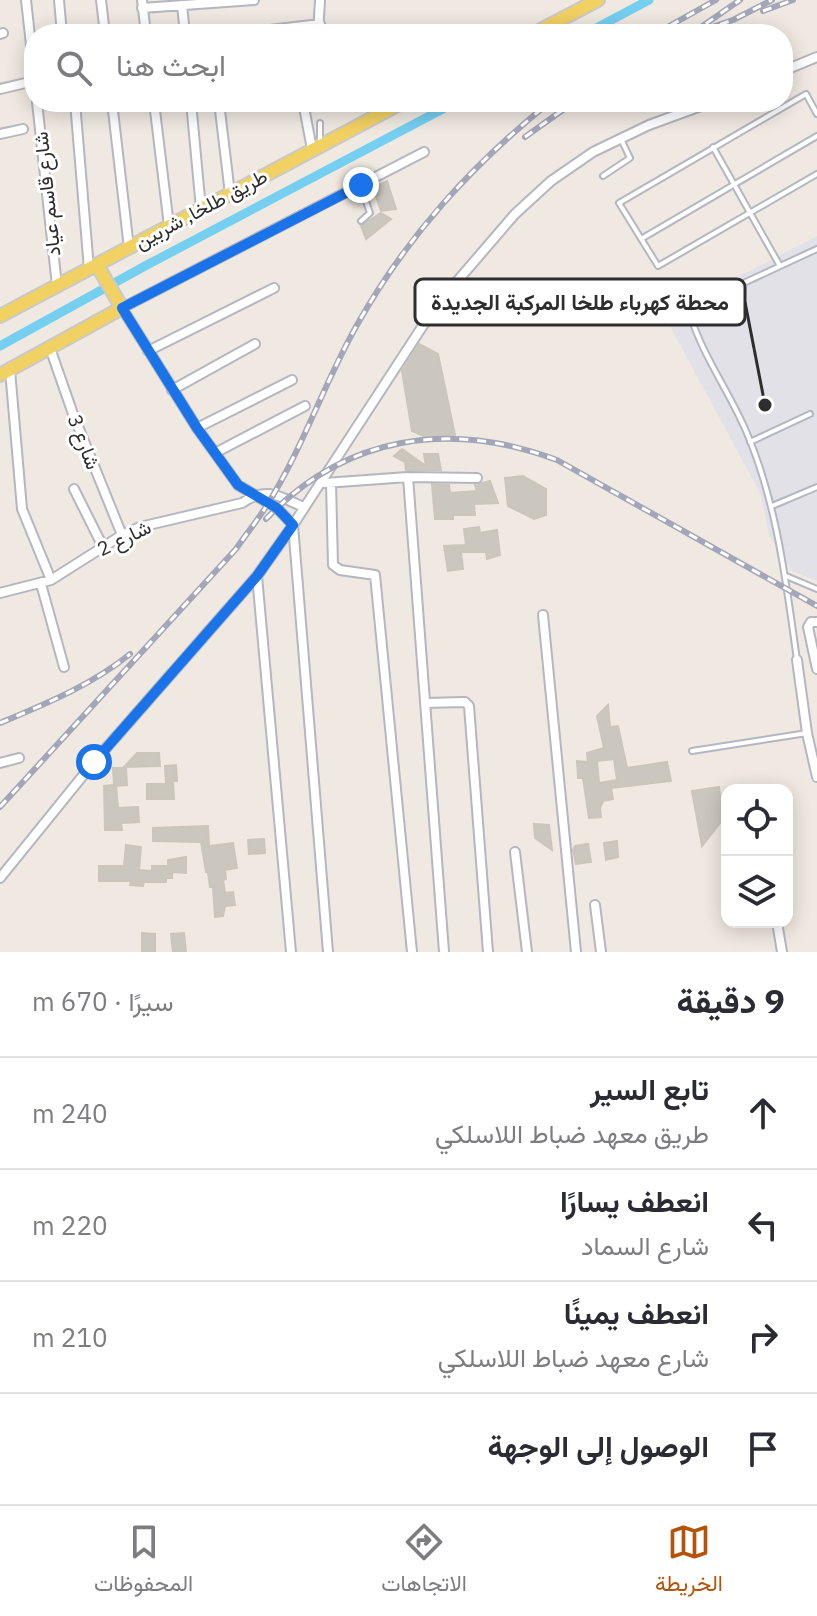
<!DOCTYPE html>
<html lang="ar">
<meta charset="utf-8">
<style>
:root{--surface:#fff;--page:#f2f2f3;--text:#2b2b33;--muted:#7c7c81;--line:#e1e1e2;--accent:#b45309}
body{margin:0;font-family:"IBM Plex Sans",Vazirmatn,sans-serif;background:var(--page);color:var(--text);direction:rtl}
.controls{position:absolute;right:24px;bottom:24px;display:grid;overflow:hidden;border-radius:16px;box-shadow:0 4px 20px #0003}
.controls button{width:72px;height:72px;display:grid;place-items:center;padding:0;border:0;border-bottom:2px solid var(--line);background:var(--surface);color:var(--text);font:40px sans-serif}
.stop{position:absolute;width:24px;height:24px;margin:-18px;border:6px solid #1a73e8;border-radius:50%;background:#fff}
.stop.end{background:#1a73e8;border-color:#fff;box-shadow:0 2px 8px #0008}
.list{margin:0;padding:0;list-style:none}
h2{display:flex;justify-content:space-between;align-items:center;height:104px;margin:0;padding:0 32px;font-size:34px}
h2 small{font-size:26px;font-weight:400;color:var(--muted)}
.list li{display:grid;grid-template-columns:52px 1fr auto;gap:24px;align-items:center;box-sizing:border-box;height:112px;padding:0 32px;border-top:2px solid var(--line)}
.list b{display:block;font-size:30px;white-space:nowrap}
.list p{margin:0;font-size:26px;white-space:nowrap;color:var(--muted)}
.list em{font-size:26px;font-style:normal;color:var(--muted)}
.icon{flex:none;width:44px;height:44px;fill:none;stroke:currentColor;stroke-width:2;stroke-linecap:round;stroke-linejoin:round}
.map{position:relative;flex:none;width:817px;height:952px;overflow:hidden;direction:ltr}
.search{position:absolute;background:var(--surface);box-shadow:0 4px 20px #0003;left:24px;right:24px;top:24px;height:88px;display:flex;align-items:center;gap:20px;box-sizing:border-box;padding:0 28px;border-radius:32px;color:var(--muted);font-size:30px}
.sheet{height:552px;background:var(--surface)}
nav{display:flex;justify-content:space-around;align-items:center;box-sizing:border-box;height:112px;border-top:2px solid var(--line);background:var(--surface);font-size:22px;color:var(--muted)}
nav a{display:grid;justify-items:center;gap:4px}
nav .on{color:var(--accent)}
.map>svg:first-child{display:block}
.industrial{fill:#e3e1e8}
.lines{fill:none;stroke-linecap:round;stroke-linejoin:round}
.canal{stroke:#75cff0;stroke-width:9}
.building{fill:#cbc7bf;stroke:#cbc5ba;stroke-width:2;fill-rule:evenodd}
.service-casing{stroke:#b4b7c1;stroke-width:8}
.minor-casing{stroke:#b4b7c1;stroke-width:12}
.primary-casing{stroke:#c9c9c9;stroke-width:16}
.service{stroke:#fff;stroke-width:4}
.minor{stroke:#fff;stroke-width:8}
.primary{stroke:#f2d163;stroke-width:12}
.rail-casing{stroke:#a3a6b8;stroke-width:6}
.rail{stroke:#fff;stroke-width:3;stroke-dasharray:9;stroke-linecap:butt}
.route{stroke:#1a73e8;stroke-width:10}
.labels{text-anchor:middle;stroke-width:6;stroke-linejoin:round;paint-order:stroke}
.street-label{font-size:20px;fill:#2e2e2e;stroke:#fff}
.leader{fill:none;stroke:#2e2e2e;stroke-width:3}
.callout-dot{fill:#2e2e2e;stroke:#fff;stroke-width:3}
.callout{fill:#fff;stroke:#2e2e2e;stroke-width:3}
.callout-label{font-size:22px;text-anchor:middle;font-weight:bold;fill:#2e2e2e}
</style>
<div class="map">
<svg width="817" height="952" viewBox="0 0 817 952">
<rect width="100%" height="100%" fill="#efe9e1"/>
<path class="industrial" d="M817 236V581L792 571 769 535 761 495 664 315Z"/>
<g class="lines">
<path class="canal" d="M585 34 649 0
M0 346 145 266 456 102"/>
</g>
<path class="building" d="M387 181 396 209 381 211 373 187Z
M381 213 391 219 366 239 361 226Z
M419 344 438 354 455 435 428 438 412 431 402 371Z
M402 449 426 466 424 454H438L441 470H406L405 462 394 456Z
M523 476 546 489V515L534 519 508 506 505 478Z
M490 481 498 503 474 504 475 515H453V519H435L432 484 449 485 450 493 477 491 475 485Z
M479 527 480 533 497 530 500 555 487 559 486 552H461L463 569 448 571 444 546 466 545 464 529Z
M608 705 610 727 618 726 627 768 667 762 671 781 611 788 613 799 603 801 600 808 601 817 589 818 583 778H578L577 761 588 762 587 753 604 748 597 716ZM614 759 617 780 599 783 597 761Z
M137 753H159L160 766 124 767Z
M176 765 177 781H173L174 799H147V784H166L165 766Z
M113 768H126L127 785 116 786 118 808 138 807 139 822 121 823 122 830H105L104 786 114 785Z
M719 787 723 819 702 846 692 791Z
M534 824 549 825 552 850 535 838Z
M208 826 209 846 233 843 237 868 225 870 226 879 223 880 225 893 233 892 235 905 225 906 223 916 215 917 213 887H210L208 872H206L201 842 153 841V828Z
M264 839 265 853 249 854 248 840Z
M617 841 618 857 606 860 604 843Z
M588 844 591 862 576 864 573 850 575 846Z
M126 845 141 847 139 870 152 871V866H168V860L186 857V873L172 872V878H166V882H144L143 886 130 885 131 881H99V866H124Z
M142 933 155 934V952H142Z
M184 933 186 952H173L171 934Z"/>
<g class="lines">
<defs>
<path id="service" d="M817 114 806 94 619 203 658 266 817 174
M320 143V123
M713 147 780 266
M603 176 630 158 621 139
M361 221 370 213 361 187
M641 239 817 136
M750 442 810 414
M772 506 817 487
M786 576 817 589
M797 660C786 582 777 503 746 431 729 391 702 355 690 314L693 309 709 299 817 249
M692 751 807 733"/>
<path id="minor" d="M26 0 34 72
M59 0 62 34
M101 0 105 34
M142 0 146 34
M182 5 185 34
M142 8 254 0
M0 34 3 33
M236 34 320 24
M318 34 320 0
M783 71 817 57
M0 89 34 81
M37 102 57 286
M75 102 89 269
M112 102 129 248
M154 102 169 226
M191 102 201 209
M219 102 230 194
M303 102 312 149
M38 105 64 102
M0 134 23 129
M50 348 73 414 122 535
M148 351 274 288
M10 370 22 509 51 580
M172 390 255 344
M197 428 292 380
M215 453 305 406
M408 477 444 952
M325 483 408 477 477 478
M331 483 333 565 340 570 375 575 412 952
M74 489 103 547
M257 576 291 952
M41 584 64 667
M0 593 51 580 122 535 140 527 242 503C266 486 279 496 303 507
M543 615 576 952
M817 622H811L808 627 817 669
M797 660 807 733 817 777
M425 703 465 702 469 706 488 952
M0 763 19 758
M515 852 527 952
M0 878 94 762 257 576 293 525 435 307 515 214 551 181 593 152 649 125 712 102
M595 905 601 952
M777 922 782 952
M328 952 293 525 277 508 238 485 197 428 122 308 424 152"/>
<path id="primary" d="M533 34 598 0
M0 316 403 102
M0 375 122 308 97 265"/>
</defs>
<use href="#service" class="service-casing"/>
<use href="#minor" class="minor-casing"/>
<use href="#primary" class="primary-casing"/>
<use href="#service" class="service"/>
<use href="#minor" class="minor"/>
<use href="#primary" class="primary"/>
<defs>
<path id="rail" d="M763 11 793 0
M703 30 733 20 772 0
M655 34 716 0
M691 34 740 0
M525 137 574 102
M266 519C346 435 450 420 557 460L817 606
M0 723C45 704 92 685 130 654
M0 807 236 549C246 534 258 520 267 505 303 448 324 383 357 325 407 236 471 166 550 102"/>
</defs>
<use href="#rail" class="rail-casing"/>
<use href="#rail" class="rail"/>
</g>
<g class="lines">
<path class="route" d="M94 762 257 576 293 525 277 508 238 485 197 428 122 308 361 185"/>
</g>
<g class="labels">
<g class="street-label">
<text transform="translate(47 194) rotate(-96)" y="7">شارع قاسم عياد</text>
<text transform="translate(201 209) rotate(-28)" y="7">طريق طلخا, شربين</text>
<text transform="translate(84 442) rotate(69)" y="7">شارع 3</text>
<text transform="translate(124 538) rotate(-26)" y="7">شارع 2</text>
</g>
</g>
<path class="leader" d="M765 405L745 302"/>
<circle class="callout-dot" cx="765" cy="405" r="8"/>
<rect class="callout" x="415" y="279" width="330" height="46" rx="8"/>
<g class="callout-label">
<text x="580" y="310">محطة كهرباء طلخا المركبة الجديدة</text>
</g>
</svg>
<div class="controls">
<button><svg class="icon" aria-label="locate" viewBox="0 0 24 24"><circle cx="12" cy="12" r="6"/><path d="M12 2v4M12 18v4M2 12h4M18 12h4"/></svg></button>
<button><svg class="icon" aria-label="layers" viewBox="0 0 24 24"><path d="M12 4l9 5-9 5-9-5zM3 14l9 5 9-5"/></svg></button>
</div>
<div class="stop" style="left:94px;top:762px"></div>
<div class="stop end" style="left:361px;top:185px"></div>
<div class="search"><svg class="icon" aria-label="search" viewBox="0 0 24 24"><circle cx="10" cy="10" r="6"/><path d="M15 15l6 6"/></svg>ابحث هنا</div>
</div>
<section class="sheet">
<h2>9 دقيقة<small>سيرًا · 670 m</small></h2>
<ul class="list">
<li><svg class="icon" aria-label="ahead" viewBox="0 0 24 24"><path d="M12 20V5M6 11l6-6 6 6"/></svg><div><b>تابع السير</b><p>طريق معهد ضباط اللاسلكي</p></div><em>240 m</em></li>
<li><svg class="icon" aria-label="left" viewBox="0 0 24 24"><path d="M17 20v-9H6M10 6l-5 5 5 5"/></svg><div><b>انعطف يسارًا</b><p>شارع السماد</p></div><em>220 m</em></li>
<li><svg class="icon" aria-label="right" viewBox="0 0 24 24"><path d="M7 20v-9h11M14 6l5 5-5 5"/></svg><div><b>انعطف يمينًا</b><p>شارع معهد ضباط اللاسلكي</p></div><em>210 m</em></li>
<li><svg class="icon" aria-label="arrive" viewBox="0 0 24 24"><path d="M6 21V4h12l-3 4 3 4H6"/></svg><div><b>الوصول إلى الوجهة</b></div></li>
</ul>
</section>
<nav>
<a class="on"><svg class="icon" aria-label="map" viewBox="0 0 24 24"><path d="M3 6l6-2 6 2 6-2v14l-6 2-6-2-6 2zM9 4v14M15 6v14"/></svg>الخريطة</a>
<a><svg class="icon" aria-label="directions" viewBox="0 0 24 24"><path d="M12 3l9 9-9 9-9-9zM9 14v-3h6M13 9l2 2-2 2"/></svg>الاتجاهات</a>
<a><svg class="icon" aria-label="saved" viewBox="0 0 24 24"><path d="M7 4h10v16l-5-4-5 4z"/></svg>المحفوظات</a>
</nav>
